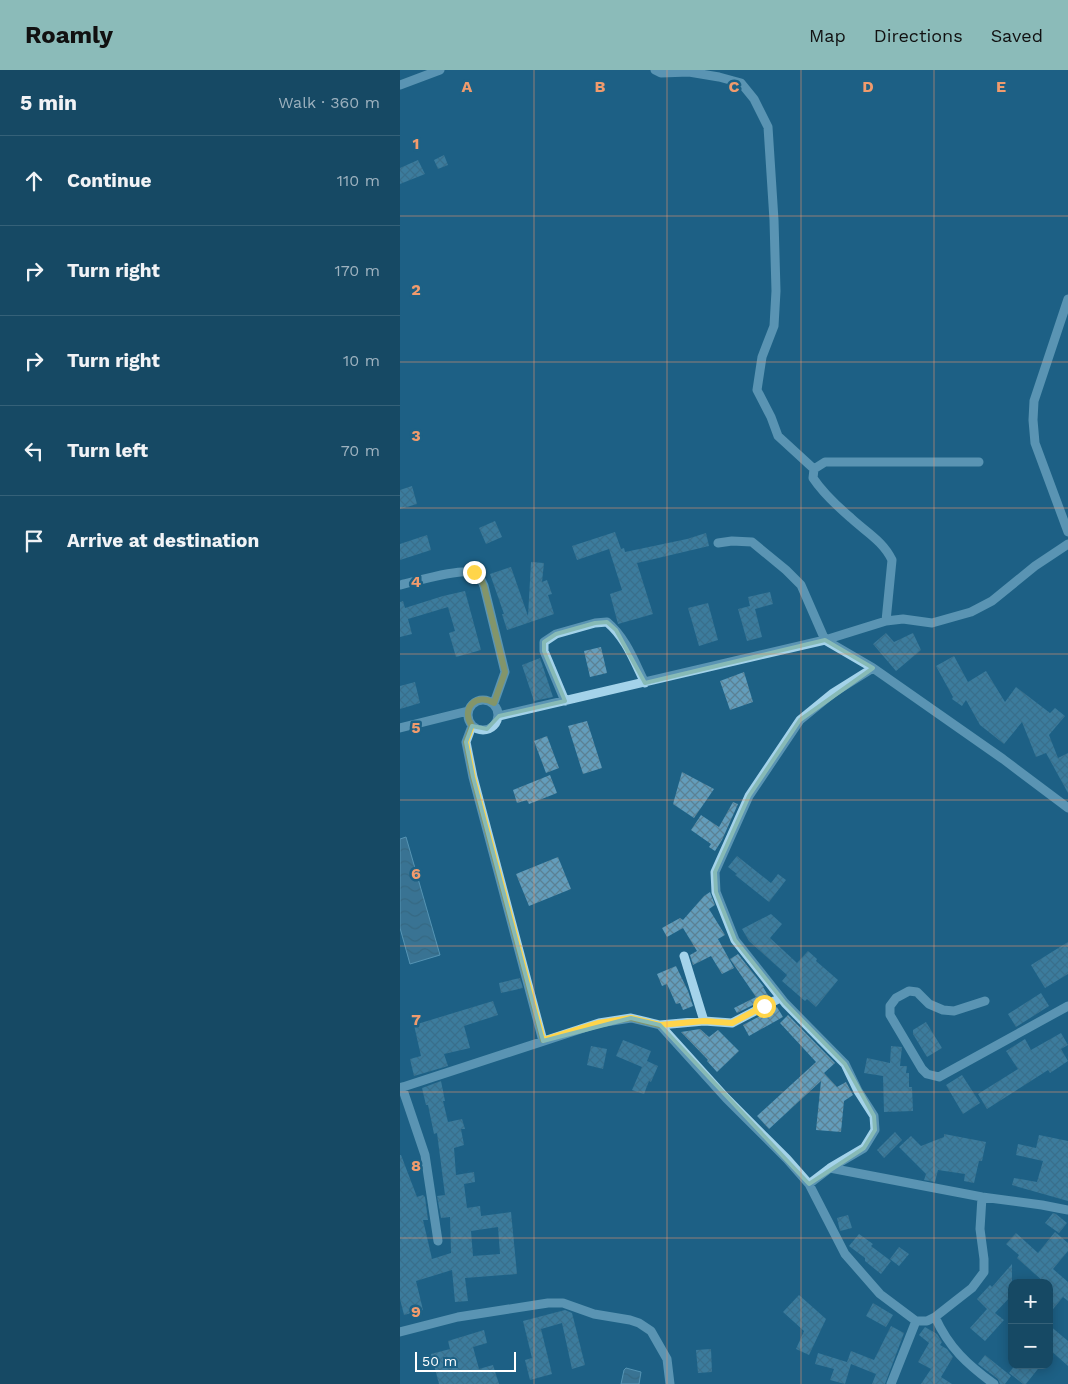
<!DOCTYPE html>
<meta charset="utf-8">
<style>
:root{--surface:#164964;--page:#23536d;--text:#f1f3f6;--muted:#9eb2bf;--line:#356178;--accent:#8bbbb9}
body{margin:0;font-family:"Work Sans",sans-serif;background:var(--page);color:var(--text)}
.controls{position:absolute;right:15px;bottom:15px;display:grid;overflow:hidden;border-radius:10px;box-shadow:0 2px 12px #0003}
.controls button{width:45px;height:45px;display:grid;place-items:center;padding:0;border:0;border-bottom:1px solid var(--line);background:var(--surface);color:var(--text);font:25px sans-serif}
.scale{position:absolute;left:15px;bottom:12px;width:101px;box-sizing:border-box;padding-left:5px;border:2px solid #fff;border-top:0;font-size:14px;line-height:18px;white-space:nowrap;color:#fff;-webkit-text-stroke:4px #1d6185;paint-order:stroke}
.stop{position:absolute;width:15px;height:15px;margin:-11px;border:4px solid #ffd54a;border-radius:50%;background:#fff}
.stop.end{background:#ffd54a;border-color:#fff;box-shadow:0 1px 5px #0008}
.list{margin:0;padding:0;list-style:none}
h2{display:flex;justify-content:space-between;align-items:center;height:65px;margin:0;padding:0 20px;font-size:21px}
h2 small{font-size:16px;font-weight:400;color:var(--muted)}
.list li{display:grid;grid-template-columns:32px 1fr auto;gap:15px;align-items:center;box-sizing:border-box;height:90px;padding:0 20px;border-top:1px solid var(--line)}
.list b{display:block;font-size:19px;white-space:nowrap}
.list em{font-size:16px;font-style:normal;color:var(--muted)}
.icon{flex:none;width:28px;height:28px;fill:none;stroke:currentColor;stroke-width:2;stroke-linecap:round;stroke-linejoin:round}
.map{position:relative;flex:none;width:668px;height:1314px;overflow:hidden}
header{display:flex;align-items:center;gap:30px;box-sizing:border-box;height:70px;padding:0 25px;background:var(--accent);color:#111}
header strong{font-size:24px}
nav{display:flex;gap:28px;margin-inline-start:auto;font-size:18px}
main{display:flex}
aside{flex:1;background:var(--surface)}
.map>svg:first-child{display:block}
.water{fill:url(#water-waves);stroke:#98d1ec}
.building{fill:url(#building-cross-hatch);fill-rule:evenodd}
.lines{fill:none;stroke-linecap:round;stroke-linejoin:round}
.minor{stroke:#a4d3ea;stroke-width:9}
.route{stroke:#ffd54a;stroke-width:6}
.marked{fill:none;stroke:#87bab6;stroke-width:4;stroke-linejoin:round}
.grid{fill:none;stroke:#f19b6d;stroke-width:1;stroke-opacity:0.55}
.grid-label{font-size:16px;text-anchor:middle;font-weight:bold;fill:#f19b6d;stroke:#1d6185;stroke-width:5;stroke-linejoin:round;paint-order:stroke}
</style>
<header>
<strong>Roamly</strong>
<nav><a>Map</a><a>Directions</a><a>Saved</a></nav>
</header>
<main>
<aside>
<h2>5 min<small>Walk · 360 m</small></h2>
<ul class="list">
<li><svg class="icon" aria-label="ahead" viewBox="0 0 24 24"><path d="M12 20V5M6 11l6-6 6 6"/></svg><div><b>Continue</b></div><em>110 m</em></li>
<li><svg class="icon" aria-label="right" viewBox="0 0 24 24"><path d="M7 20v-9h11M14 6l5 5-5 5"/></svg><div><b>Turn right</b></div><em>170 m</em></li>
<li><svg class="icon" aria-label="right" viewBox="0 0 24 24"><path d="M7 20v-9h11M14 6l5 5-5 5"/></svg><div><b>Turn right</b></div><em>10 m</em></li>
<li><svg class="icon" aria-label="left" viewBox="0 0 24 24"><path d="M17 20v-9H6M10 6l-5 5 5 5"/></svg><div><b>Turn left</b></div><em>70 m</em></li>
<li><svg class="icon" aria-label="arrive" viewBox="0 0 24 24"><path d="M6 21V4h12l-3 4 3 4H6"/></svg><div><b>Arrive at destination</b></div></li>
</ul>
</aside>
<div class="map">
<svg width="668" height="1314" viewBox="0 0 668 1314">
<defs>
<pattern id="water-waves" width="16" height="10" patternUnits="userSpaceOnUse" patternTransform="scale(1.25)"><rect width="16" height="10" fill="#5b8ba5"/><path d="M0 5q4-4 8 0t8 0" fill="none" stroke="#557281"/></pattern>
<pattern id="building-cross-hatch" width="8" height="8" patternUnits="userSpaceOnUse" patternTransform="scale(1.25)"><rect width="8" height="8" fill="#639dbb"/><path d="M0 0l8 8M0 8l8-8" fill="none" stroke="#5b8194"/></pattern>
</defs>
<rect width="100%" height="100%" fill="#1d6185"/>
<path class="water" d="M6 767 40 885 10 894 0 858V769Z
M226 1298 241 1302 239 1314H221L224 1300Z"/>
<path class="building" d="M44 85 48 95 38 99 34 90Z
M18 90 25 104 0 114V98Z
M12 416 17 434 0 439V420Z
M95 451 102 467 86 474 79 458Z
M215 462 221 479 224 478 225 482 287 469 306 463 309 476 237 493 253 544 218 554 210 524 222 520 209 479 177 490 172 476Z
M27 465 31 480 0 490V474Z
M131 492 144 493 142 512 147 510 152 524 148 525 154 544 107 560 102 544H104L90 504 111 497 128 546Z
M65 521 81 580 56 587 49 563 55 561 48 537 8 549 12 564 0 567V532L3 531 5 538 43 526Z
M370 522 373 534 355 539 362 567 347 571 338 539 350 536 348 527Z
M308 533 318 570 299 576 288 538Z
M486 563 494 572 513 563 521 580 496 601 473 574Z
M201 577 207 603 190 607 184 581Z
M554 586 568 612 586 601 605 632 616 617 650 643 655 638 665 646 649 665 658 688 668 683V723L646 683 636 687 622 652 604 674 580 655 566 630 562 636 552 629 553 627 536 596Z
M140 588 153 627 134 631 122 595Z
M344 602 353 632 330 640 320 611Z
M15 612 20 633 0 639V616Z
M187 651 202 698 183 704 168 656Z
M147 666 159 698 146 703 134 671Z
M282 702 314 719 294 748 273 734Z
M150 705 157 723 129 734 127 730 117 733 113 720Z
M333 732 338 734 322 770 315 781 309 777 311 774 291 760 301 745 319 757Z
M337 786 371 813 378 804 386 810 369 832 335 805 337 804 328 797Z
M158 787 171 819 129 836 116 804Z
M310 822 315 835 309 839 325 865 318 869 334 898 322 904 311 886 293 895 290 885 297 881 283 858 267 867 262 858 280 848 283 850 304 826Z
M371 844 382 854 370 868 397 893 408 881 417 889 416 891 438 910 416 937 407 929 405 931 382 911 387 905 349 871 342 859Z
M668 872V904L645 918 631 895Z
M338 884 364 917H363L369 927 337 943 334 938 356 927 330 889Z
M276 896 288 921 293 936 283 940 280 933 276 934 267 914 262 916 257 904Z
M120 908 123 918 101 923 99 913Z
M641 923 649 936 616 957 608 944Z
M93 931 98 945 64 956 70 978 44 984 48 996 14 1006 10 989 21 986 14 955Z
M377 937 383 947 349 966 343 955Z
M388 945 435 993 424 1003 437 1017 446 1012 453 1025 444 1031 441 1062 416 1060 421 1011 369 1059 357 1046 416 992 380 953Z
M526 952 542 978 527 987 513 964V960Z
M300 959 309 967 318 960 339 981 317 1002 307 991 308 990 281 962Z
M661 963 668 975 661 979 668 991 650 1003 648 1000 587 1039 578 1024 618 999 606 981 625 969 631 980Z
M223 970 251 981 247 991 258 996 251 1012 249 1011 244 1024 232 1020 242 997 216 986Z
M191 976 207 979 203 999 187 995Z
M491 976 502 977 500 996H507L506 1003H509V1017H512L513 1041 484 1042 483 1006 464 1003 467 988 490 993Z
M562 1005 580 1033 563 1044 546 1015Z
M41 1011 45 1031H43L48 1052 62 1049 65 1059H61L64 1075 54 1078 56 1105 74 1102 75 1112 64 1114 67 1138 80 1136 81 1146 111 1142 117 1204 65 1208 68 1231 55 1232 52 1200 16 1211 23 1240 4 1245 0 1229V1085H1L17 1127 23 1125 25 1127 28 1150H23L32 1189 51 1183 50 1147 41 1148 37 1126 45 1125 37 1063 34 1064 28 1035H26L22 1018ZM98 1157 100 1184 73 1186 71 1161Z
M495 1062 502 1070 484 1088 477 1080Z
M544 1064 586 1072 582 1091H579L574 1113 564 1111 565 1104 538 1100 535 1112 524 1110 526 1104 499 1077 511 1066 521 1076 544 1067Z
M639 1065 668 1071V1131L612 1115 614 1108 637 1112 643 1091 616 1085 618 1074 636 1078Z
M653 1143 656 1144 667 1153 659 1163 645 1153Z
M448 1145 452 1158 440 1161 437 1148Z
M655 1162 668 1173V1181L653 1199 668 1212V1231L663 1227 649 1244V1213H645L617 1188 619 1185 606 1174 616 1163 638 1183Z
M459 1164 473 1174 471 1176 491 1191 481 1204 465 1191V1188L449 1176Z
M499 1177 509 1184 499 1196 490 1189Z
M612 1194V1225L595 1243 604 1250 585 1271 570 1258 587 1239 577 1229 590 1215 592 1217Z
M399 1225 426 1249 409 1285 396 1279 404 1261 383 1242Z
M473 1233 493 1245 486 1257 466 1246Z
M165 1240 172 1243 185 1295 172 1299 162 1253 141 1259 152 1304 130 1310 125 1290 132 1288 123 1251Z
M649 1255 668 1271V1296L649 1279Z
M491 1256 504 1263 485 1314H472L476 1304 451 1294 445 1314 430 1310 434 1299 415 1294 418 1283 450 1293 447 1292 451 1281 474 1290Z
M525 1257 537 1264 542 1272 540 1275 547 1279 553 1287 541 1307 552 1314H521L531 1299 518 1292 529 1273 519 1265Z
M84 1260 87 1273 73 1277 79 1299 93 1295 99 1314H39L31 1284 50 1279 48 1271Z
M311 1279 312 1302 298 1303 296 1280Z
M585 1285 611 1306 605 1314H600L598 1309 578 1294Z
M615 1295H641L626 1314H623L609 1303Z"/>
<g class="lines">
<path class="minor" d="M255 0 261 3 289 2 319 7 341 13 354 29 368 57 374 150 376 221 374 256 362 287 357 320 371 347 378 366 414 399
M0 15 40 0
M668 229 634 331 633 350 635 373 668 462
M318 473 332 471 352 472 386 500 401 515 425 570 473 598 603 689 668 738
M0 515C14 512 64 497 75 503 80 506 82 511 84 516L105 602 94 633
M486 551 492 490C483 471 466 462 451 448 437 436 423 423 413 408L414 399 425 392H579
M68 645a15 15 0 1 1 30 0a15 15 0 1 1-30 0Z
M165 631 144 581V572L156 564 195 553 207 552C226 568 234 591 245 613
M99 646 425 570 486 551 503 549 532 553 571 542 592 531 635 496 668 474
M72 656 66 672 73 707 143 971
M0 658 68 641
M284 886 304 951
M585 931 554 941 543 940 529 934 517 922 509 921 496 928 490 936V945L522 999 527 1004 539 1007 668 936
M260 955 304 951 332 953 380 928
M2 1017 25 1085 38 1171
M0 1018 199 953 231 948 260 955 326 1028 387 1089 409 1114 430 1098 582 1127 642 1135 668 1140
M430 1098 464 1078 475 1060 474 1046 458 1021 445 994 385 933 335 870 316 822 315 802 349 726 400 650 433 623 473 598
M409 1114 445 1184 480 1224 516 1251 491 1314
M535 1247C549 1278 568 1295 594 1314
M516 1251H527L535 1247 572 1218 584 1202V1189L580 1159 582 1127
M0 1262 58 1247 148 1233H163L194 1244 230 1250 239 1253 251 1261 267 1289 270 1314"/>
</g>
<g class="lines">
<path class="route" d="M74 502 80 507 84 516 105 602 94 633C76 622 60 639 72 656L66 672 73 707 143 970 198 953 231 948 260 955 304 951 332 953 364 936"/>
</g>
<path d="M0 0H668V1314H0ZM207 552 216 560 245 613 425 570 473 598 400 650 349 726 315 802 316 822 335 870 385 933 445 994 474 1046 475 1060 464 1078 409 1114 260 955 231 948 143 971 73 707 66 672 72 656 87 659 99 646 165 631 144 581V572L156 564 195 553Z" fill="#1d6185" fill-opacity=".55" fill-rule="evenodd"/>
<path class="marked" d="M207 552 216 560 245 613 425 570 473 598 400 650 349 726 315 802 316 822 335 870 385 933 445 994 474 1046 475 1060 464 1078 409 1114 260 955 231 948 143 971 73 707 66 672 72 656 87 659 99 646 165 631 144 581V572L156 564 195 553Z"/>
<path class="grid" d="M134 0V1314M267 0V1314M401 0V1314M534 0V1314M0 146H668M0 292H668M0 438H668M0 584H668M0 730H668M0 876H668M0 1022H668M0 1168H668"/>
<g class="grid-label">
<text x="67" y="22">A</text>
<text x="200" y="22">B</text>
<text x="334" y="22">C</text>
<text x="468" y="22">D</text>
<text x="601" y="22">E</text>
<text x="16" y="79">1</text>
<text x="16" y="225">2</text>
<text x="16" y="371">3</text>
<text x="16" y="517">4</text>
<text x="16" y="663">5</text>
<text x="16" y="809">6</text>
<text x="16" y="955">7</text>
<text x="16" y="1101">8</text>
<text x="16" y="1247">9</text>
</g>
</svg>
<div class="controls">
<button>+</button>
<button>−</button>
</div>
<div class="scale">50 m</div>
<div class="stop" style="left:364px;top:936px"></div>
<div class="stop end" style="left:74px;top:502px"></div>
</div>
</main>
